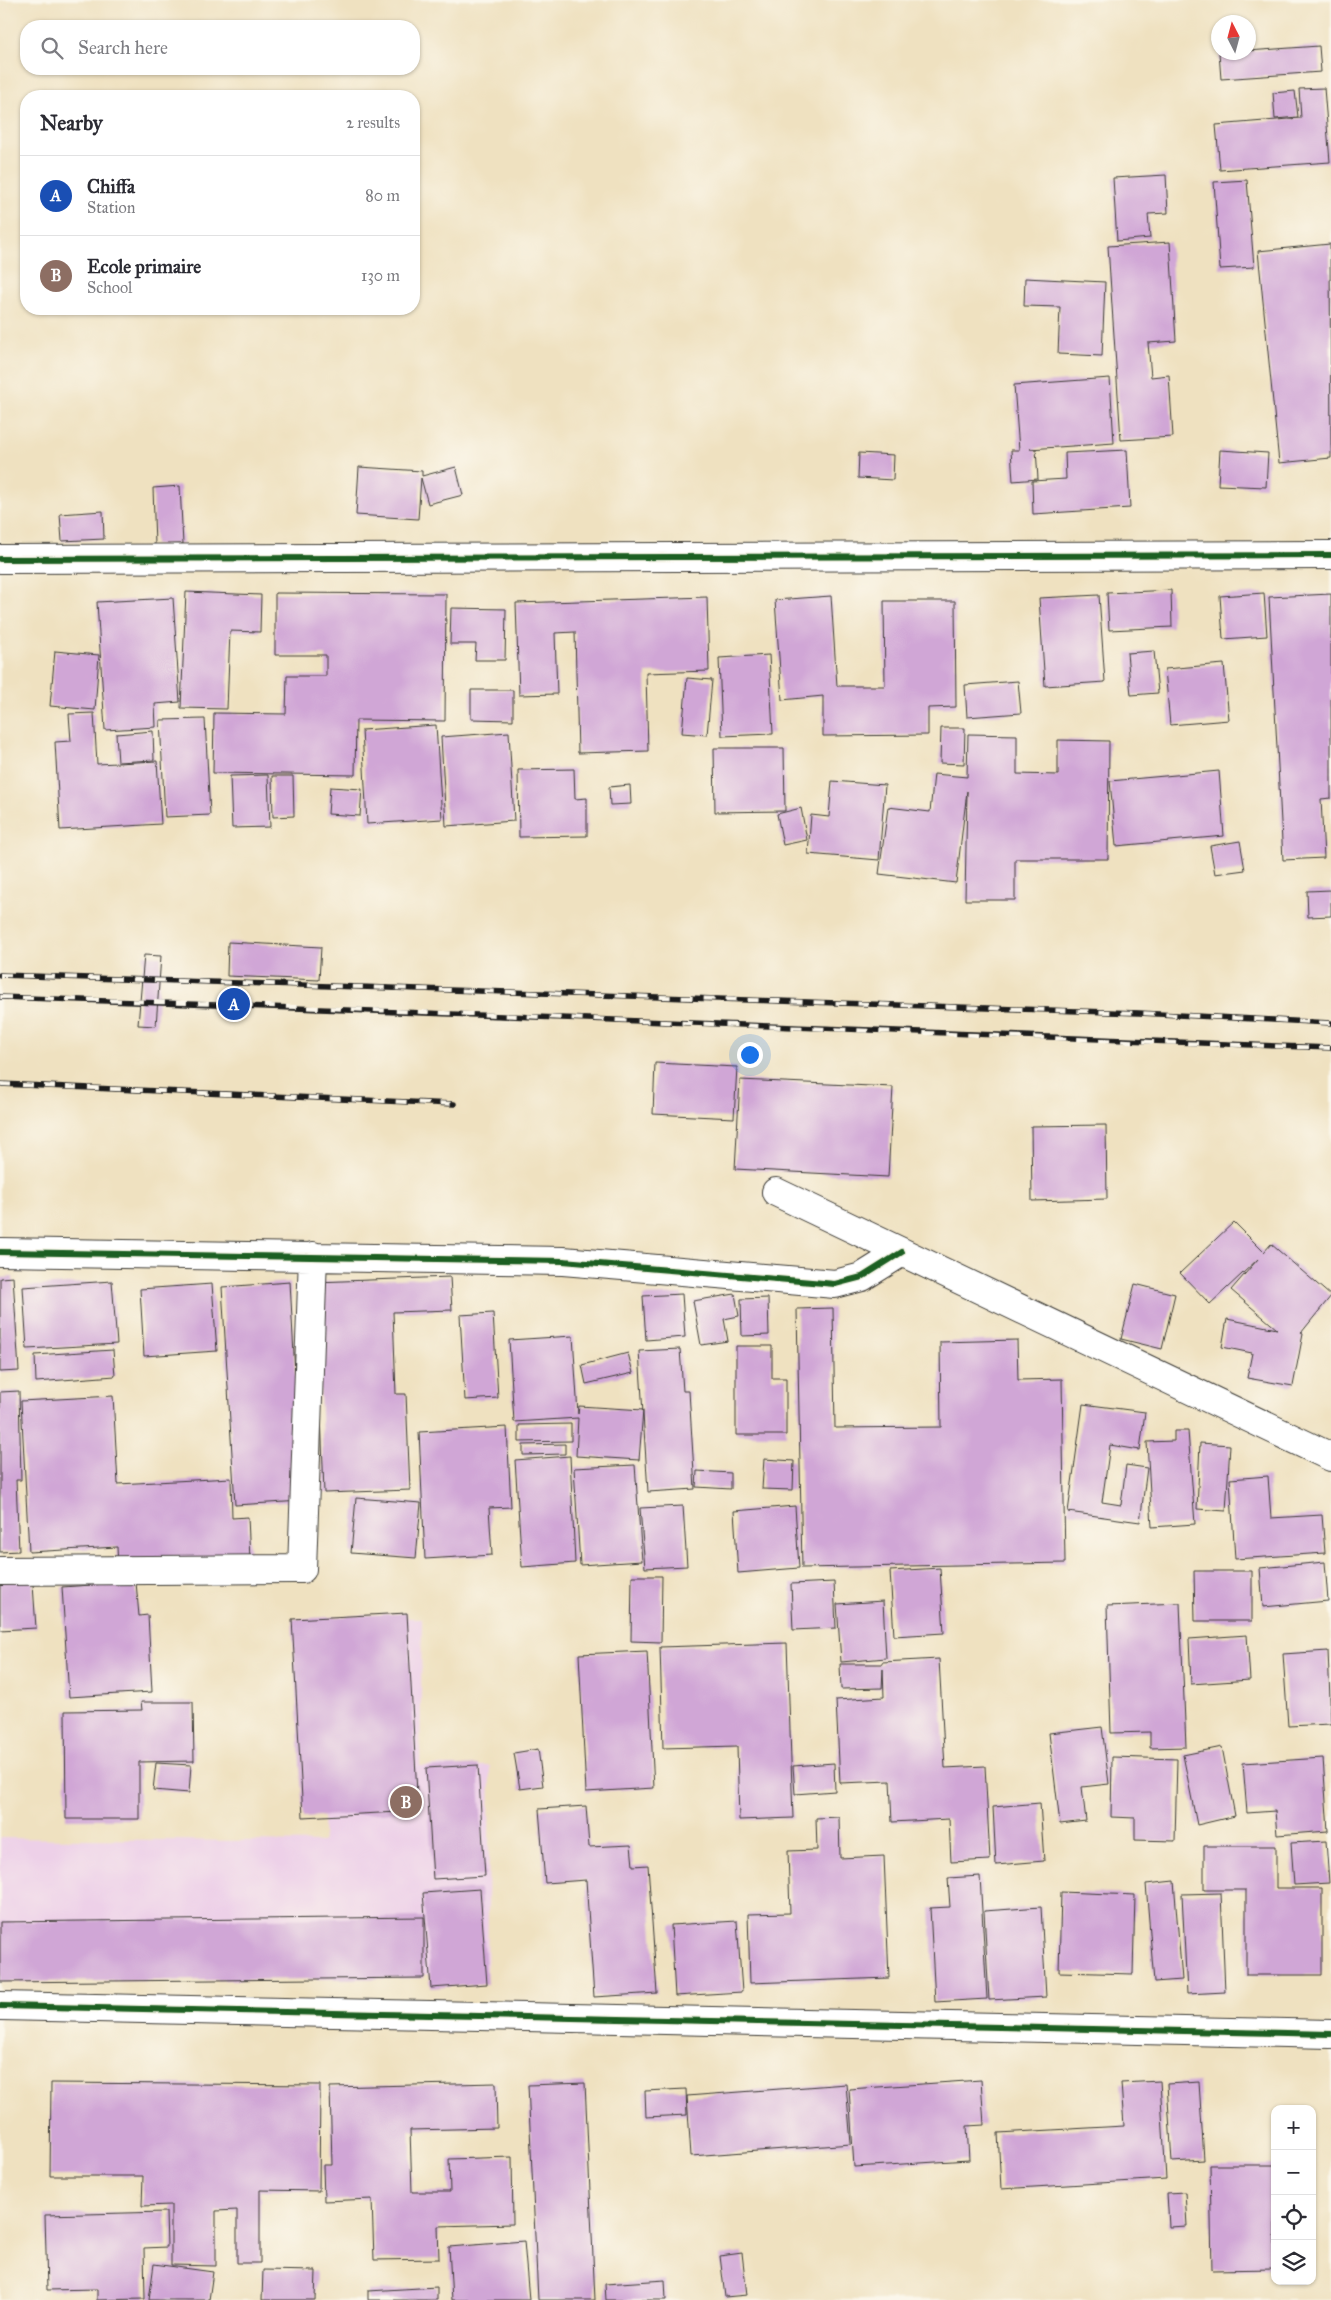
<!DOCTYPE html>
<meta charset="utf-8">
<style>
:root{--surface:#fff;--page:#f7f7f7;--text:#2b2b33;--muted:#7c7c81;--line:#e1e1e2;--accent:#1f6fb2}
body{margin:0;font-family:"IM FELL Great Primer",serif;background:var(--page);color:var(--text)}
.controls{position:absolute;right:15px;bottom:15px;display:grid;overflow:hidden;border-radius:10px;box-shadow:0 1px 4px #0004}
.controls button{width:45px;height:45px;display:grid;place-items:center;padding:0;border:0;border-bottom:1px solid var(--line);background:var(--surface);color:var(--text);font:25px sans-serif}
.compass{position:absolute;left:1211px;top:15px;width:45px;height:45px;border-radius:50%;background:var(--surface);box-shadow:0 1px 4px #0004;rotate:354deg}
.you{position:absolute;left:749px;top:1054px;width:18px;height:18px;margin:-12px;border:4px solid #fff;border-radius:50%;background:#1a73e8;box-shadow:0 0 0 8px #1a73e833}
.badge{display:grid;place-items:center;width:32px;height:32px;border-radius:50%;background:var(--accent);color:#fff;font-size:16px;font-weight:700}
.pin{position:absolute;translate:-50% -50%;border:2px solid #fff;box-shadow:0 1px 5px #0006}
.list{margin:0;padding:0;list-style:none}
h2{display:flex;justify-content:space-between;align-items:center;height:65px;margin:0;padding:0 20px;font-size:21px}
h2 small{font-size:16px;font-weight:400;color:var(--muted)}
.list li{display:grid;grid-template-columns:32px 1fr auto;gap:15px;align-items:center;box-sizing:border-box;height:80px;padding:0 20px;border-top:1px solid var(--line)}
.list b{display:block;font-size:19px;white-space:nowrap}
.list p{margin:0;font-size:16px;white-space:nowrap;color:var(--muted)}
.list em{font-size:16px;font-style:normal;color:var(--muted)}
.icon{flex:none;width:28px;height:28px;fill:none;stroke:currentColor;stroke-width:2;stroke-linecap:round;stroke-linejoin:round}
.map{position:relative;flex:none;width:1331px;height:2300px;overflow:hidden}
.search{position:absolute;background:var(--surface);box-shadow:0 1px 4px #0004;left:20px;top:20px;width:400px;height:55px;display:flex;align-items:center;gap:12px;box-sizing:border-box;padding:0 18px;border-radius:20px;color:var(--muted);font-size:19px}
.panel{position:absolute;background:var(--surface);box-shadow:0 1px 4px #0004;left:20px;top:90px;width:400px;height:225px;border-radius:20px}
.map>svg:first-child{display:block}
.built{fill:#edd0e8}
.building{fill:#d0a6d6}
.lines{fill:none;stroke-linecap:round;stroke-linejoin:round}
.street-casing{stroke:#3c3a35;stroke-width:30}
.street{stroke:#fff;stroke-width:28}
.rail-casing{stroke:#1c1c1c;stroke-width:5.5}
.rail{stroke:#fbf7ec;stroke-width:4;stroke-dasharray:11;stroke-linecap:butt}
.cycleway-casing{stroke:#fbf7ec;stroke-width:9}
.cycleway{stroke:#1b5e20;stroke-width:6}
</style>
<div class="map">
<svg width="1331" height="2300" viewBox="0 0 1331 2300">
<rect width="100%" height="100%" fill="#fbf7ec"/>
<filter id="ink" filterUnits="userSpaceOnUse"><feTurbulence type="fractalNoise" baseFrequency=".02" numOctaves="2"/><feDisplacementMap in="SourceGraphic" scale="10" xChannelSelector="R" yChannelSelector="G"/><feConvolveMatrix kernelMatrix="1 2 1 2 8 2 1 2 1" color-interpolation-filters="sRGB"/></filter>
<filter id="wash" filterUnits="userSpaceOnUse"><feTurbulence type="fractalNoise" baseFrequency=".0096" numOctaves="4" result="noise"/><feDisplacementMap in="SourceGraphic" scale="20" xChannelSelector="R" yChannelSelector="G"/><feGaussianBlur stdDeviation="1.12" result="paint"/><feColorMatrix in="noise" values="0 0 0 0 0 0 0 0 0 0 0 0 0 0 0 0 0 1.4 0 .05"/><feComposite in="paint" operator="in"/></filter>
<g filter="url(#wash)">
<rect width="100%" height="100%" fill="#efe1c0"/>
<path class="built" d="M326 1617 422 1618 420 1766H490L487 1975 11 1970 0 1961V1838L323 1842Z"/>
<g id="blocks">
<path class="building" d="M1319 46 1321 72 1221 79 1219 53Z
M1324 88 1330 162 1220 170 1216 125 1301 118 1299 89Z
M1295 91 1298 117 1275 119 1273 93Z
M1166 175 1168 213 1148 214 1150 238 1117 241 1113 178Z
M1247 180 1254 267 1220 269 1214 182Z
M1170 242 1176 341 1148 343 1151 377 1169 375 1173 437 1121 440 1108 246Z
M1330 244 1331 458 1279 463 1258 251Z
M1025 278 1105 282 1102 356 1058 354 1060 307 1024 306Z
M1110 378 1114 443 1030 449H1036L1038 479 1013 481 1011 450H1019L1014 385Z
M1127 450 1130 508 1033 514 1032 481 1066 479 1065 453Z
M1220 450 1268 453 1266 487 1218 485Z
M859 453 894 455 893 480 858 478Z
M359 467 422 471V476L456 467 463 495 428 504 421 478 418 519 356 515Z
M180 486 183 544 155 545 153 488Z
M103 511 104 539 62 541 60 514Z
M1171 590 1172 627 1109 630 1107 593Z
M186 592 261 595 260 632 230 631 227 709 181 708Z
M275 593 446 594 445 721 356 720 355 775 213 773 214 713 286 714 287 676H326V655H275Z
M1264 593 1267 636 1223 639 1220 596Z
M1331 594V798L1321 799 1324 858 1283 860 1269 597Z
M1099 595 1105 682 1045 686 1039 598Z
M831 596 837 686H885L884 601H955L956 707 928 708V735L823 736V696L782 700 775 600Z
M707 597 709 671 646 673 648 751 578 753 575 632 555 633 557 694 519 695 516 603Z
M173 598 180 702 155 704 156 727 105 730 97 602Z
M451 608 506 609 505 660H475L476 644H450Z
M55 651 99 655 95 710 50 706Z
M1154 651 1158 693 1131 695 1127 653Z
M769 655 773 734 722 736 719 658Z
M1224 664 1229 720 1170 725 1165 669Z
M687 678 712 680 707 735 682 733Z
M1018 681 1021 713 967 717 965 685Z
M471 690H513V720L471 719Z
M94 713 97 764 157 761 161 824 60 830 55 742 71 741 69 714Z
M205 719 210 815 165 817 160 720Z
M436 725 442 819 367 824 362 730Z
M941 728H965L964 764 940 763Z
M153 731 154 760 118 762 116 734Z
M509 732 514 821 446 826 441 737Z
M968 734 1017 735V774L1058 775V740L1109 741 1108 859H1015V900H965L967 791 956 883 879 874 888 807 930 812 934 774 967 777Z
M714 748H784L785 811 715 812Z
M574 769 575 799 587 798V836L519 837 518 770Z
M1219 771 1224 836 1116 846 1110 781Z
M268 775 270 827 232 828 230 776Z
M272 776H293L294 816 273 817Z
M832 781 885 785 879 860 808 854 811 815 829 817Z
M630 785 631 804 610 805 609 787Z
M330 787 362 789 360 816 328 814Z
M801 808 807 840 783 845 777 814Z
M1240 841 1245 870 1215 874 1210 846Z
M1331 890V916L1308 917 1307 891Z
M228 942 321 947 319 980 227 976Z
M144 955 161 956 156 1026 138 1025Z
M655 1063 737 1067 734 1118 653 1114Z
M740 1080 893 1087 888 1177 735 1169Z
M1106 1125 1107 1199 1032 1201 1031 1126Z
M1234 1222 1264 1252 1271 1244 1331 1296 1301 1333 1303 1334 1293 1386 1247 1378 1252 1353 1222 1347 1227 1319 1277 1329 1231 1290 1258 1259 1210 1304 1180 1273Z
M13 1277 19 1371 0 1372V1278Z
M450 1277 452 1310 393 1312 396 1394H406L410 1490 324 1493 316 1282Z
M112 1281 117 1344 27 1349 23 1287Z
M290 1282 302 1501 235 1505 222 1287Z
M212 1284 217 1351 144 1356 140 1289Z
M1135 1284 1175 1294 1162 1349 1121 1339Z
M682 1294 685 1337 646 1340 643 1296Z
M735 1294 739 1316 724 1319 728 1341 701 1345 693 1301Z
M768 1298 769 1335 742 1336 741 1299Z
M833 1308 835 1428 941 1427 940 1342 1017 1340 1018 1380 1062 1379 1065 1563 802 1568 797 1309Z
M493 1313 498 1398 465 1400 460 1315Z
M573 1336 578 1414 579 1406 643 1410 639 1460 576 1456 578 1418 514 1422 509 1340Z
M736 1346H772V1378H786V1435H736Z
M680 1349 683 1391H689L695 1489 648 1492 639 1351Z
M113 1350 115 1376 36 1382 35 1355Z
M628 1353 633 1373 586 1384 582 1365Z
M19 1391 21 1480H16L19 1551 0 1552V1392Z
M113 1396 118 1484 231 1478 232 1518 248 1517 250 1560 118 1567 117 1547 29 1552 21 1401Z
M1083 1404 1145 1412 1140 1450 1110 1445 1102 1502 1121 1505 1126 1465 1147 1468 1140 1522 1068 1512Z
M571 1424V1441L519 1442V1425Z
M507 1427 511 1507 489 1508 492 1555 425 1559 419 1432Z
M1174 1431H1188L1195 1524 1152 1527 1147 1442 1174 1441Z
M1200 1443 1230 1445 1226 1511 1197 1509Z
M565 1444V1454L523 1455V1445Z
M570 1456 575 1563 522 1567 515 1460Z
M764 1459 794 1461 793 1490 762 1489Z
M635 1465 642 1561 580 1565 574 1468Z
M697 1471 731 1473V1489L696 1487Z
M1268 1476 1271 1518 1322 1515 1325 1553 1235 1559 1230 1479Z
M356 1498 421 1503 416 1558 351 1553Z
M683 1506 687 1566 645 1568 640 1508Z
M795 1506 799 1568 738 1573 734 1511Z
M1325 1562 1328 1601 1263 1607 1260 1568Z
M940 1568 944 1633 894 1636 890 1571Z
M32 1570 36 1628 0 1630V1573Z
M1194 1571H1252V1621H1195Z
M632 1576H662L661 1642 631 1641Z
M136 1582 139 1616 148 1615 152 1692 69 1697 62 1587Z
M834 1582 836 1628 793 1630 791 1584Z
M883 1601 886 1658 841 1662 837 1604Z
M1180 1603 1186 1747 1150 1748V1732L1111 1733 1107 1606Z
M407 1613 418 1811 303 1817 292 1619Z
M1247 1635 1250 1680 1191 1684 1189 1639Z
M787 1643 793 1818 739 1820 737 1746 663 1748 660 1647Z
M647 1651 654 1788 586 1792 579 1654Z
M1328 1651 1331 1724 1288 1726 1283 1654Z
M939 1659 945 1768 985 1766 990 1860 951 1862 949 1819 892 1822 890 1781 840 1783 836 1700 884 1697 883 1669 882 1688 841 1689 840 1664H882V1662Z
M141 1702H193L194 1761 139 1762V1819H66L65 1711 142 1710Z
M1102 1727 1109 1784 1082 1787 1086 1821 1060 1824 1049 1733Z
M1222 1747 1235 1816 1197 1825 1183 1755Z
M538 1749 543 1786 520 1789 514 1753Z
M1112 1757 1177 1759 1175 1841 1135 1840V1818L1111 1817Z
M1323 1758 1328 1831 1277 1835 1275 1811 1247 1813 1243 1763Z
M156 1763 191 1765 189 1793 153 1790Z
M834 1763 835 1791 795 1794 793 1766Z
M478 1765 485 1876 433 1879 426 1768Z
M1040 1803 1044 1861 996 1865 993 1807Z
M586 1806 589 1847 631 1845 633 1866 648 1865 657 1993 594 1997 586 1880 545 1883 539 1809Z
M839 1817 840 1858 884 1856 889 1978 750 1983 748 1914 790 1913 788 1851 817 1850 816 1818Z
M1326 1841 1329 1883 1294 1885 1291 1843Z
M1204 1846H1276V1888H1322V1975H1246V1890H1204Z
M980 1876 987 1999 935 2002 930 1908 950 1907 948 1878Z
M1174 1881 1182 1980 1154 1982 1146 1884Z
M480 1889 487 1984 431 1988 423 1893Z
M1061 1892 1135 1895 1133 1974 1059 1972Z
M1221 1893 1225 1992 1187 1994 1182 1894Z
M1041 1907 1046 1997 989 2000 984 1911Z
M424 1917V1978L0 1982V1922Z
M737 1921 742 1992 675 1996 671 1925Z
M981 2080 984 2125 967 2126 969 2160 854 2167 849 2089Z
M1160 2081 1166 2179 1001 2189 998 2133 1124 2126 1121 2083Z
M1199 2082 1204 2160 1172 2162 1167 2084Z
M51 2083 320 2085 319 2191 260 2190V2263H237V2210L216 2211V2266L171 2265V2205L142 2206 143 2176H50Z
M496 2083 497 2128 410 2130 412 2192H450L449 2159 512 2157 513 2224 438 2226 439 2259 374 2260 372 2199 324 2201 323 2165H332L330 2087Z
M585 2083 595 2300H538L528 2085Z
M846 2084 851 2144 691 2156 687 2096Z
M686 2089 687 2115 646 2117 645 2091Z
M1210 2165H1275V2269L1212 2270Z
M1185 2192 1187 2226 1169 2227 1167 2193Z
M166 2212 167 2247 144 2248 145 2299 97 2300V2289L47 2290 45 2215Z
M524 2241 529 2300H452L449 2247Z
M742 2253 747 2295 725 2297 720 2256Z
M154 2264 213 2272 209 2300H149Z
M263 2270 316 2271 315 2300H262Z
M665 2280 666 2300H606L605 2284Z
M437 2287V2300H368V2291Z"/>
</g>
</g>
<g filter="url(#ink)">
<use href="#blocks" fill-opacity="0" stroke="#3c3a35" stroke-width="1"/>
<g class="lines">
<defs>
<path id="street" d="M0 559 1331 555
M776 1192 1331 1457
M0 1252 563 1261 835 1284 862 1277 902 1252
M0 1571 302 1569 313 1256
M0 2006 1331 2034"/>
</defs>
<use href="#street" class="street-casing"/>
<use href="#street" class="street"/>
<defs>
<path id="rail" d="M0 975 1139 1013 1331 1023
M0 997C444 1010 887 1034 1331 1048
M0 1084 454 1104"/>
</defs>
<use href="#rail" class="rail-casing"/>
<use href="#rail" class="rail"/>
<defs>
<path id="cycleway" d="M0 559 1331 555
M0 1252 563 1261 835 1284 862 1277 902 1252
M0 2006 1331 2034"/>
</defs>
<use href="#cycleway" class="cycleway-casing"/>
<use href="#cycleway" class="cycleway"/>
</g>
</g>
</svg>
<div class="controls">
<button>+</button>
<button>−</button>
<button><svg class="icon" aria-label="locate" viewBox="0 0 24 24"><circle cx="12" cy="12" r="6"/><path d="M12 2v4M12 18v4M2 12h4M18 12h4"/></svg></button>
<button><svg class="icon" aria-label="layers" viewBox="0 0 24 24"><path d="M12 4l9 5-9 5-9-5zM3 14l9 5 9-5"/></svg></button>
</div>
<svg class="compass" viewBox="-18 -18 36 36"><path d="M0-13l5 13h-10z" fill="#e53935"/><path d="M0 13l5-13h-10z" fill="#7c7c81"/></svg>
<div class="you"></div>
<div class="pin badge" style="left:234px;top:1004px;background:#1a4fb4">A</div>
<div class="pin badge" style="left:406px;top:1802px;background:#8d6e63">B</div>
<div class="search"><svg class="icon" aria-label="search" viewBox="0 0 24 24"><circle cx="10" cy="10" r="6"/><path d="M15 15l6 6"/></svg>Search here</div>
<section class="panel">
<h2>Nearby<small>2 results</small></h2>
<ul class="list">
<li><span class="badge" style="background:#1a4fb4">A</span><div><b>Chiffa</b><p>Station</p></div><em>80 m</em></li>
<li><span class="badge" style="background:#8d6e63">B</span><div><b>Ecole primaire</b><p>School</p></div><em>130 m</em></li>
</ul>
</section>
</div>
